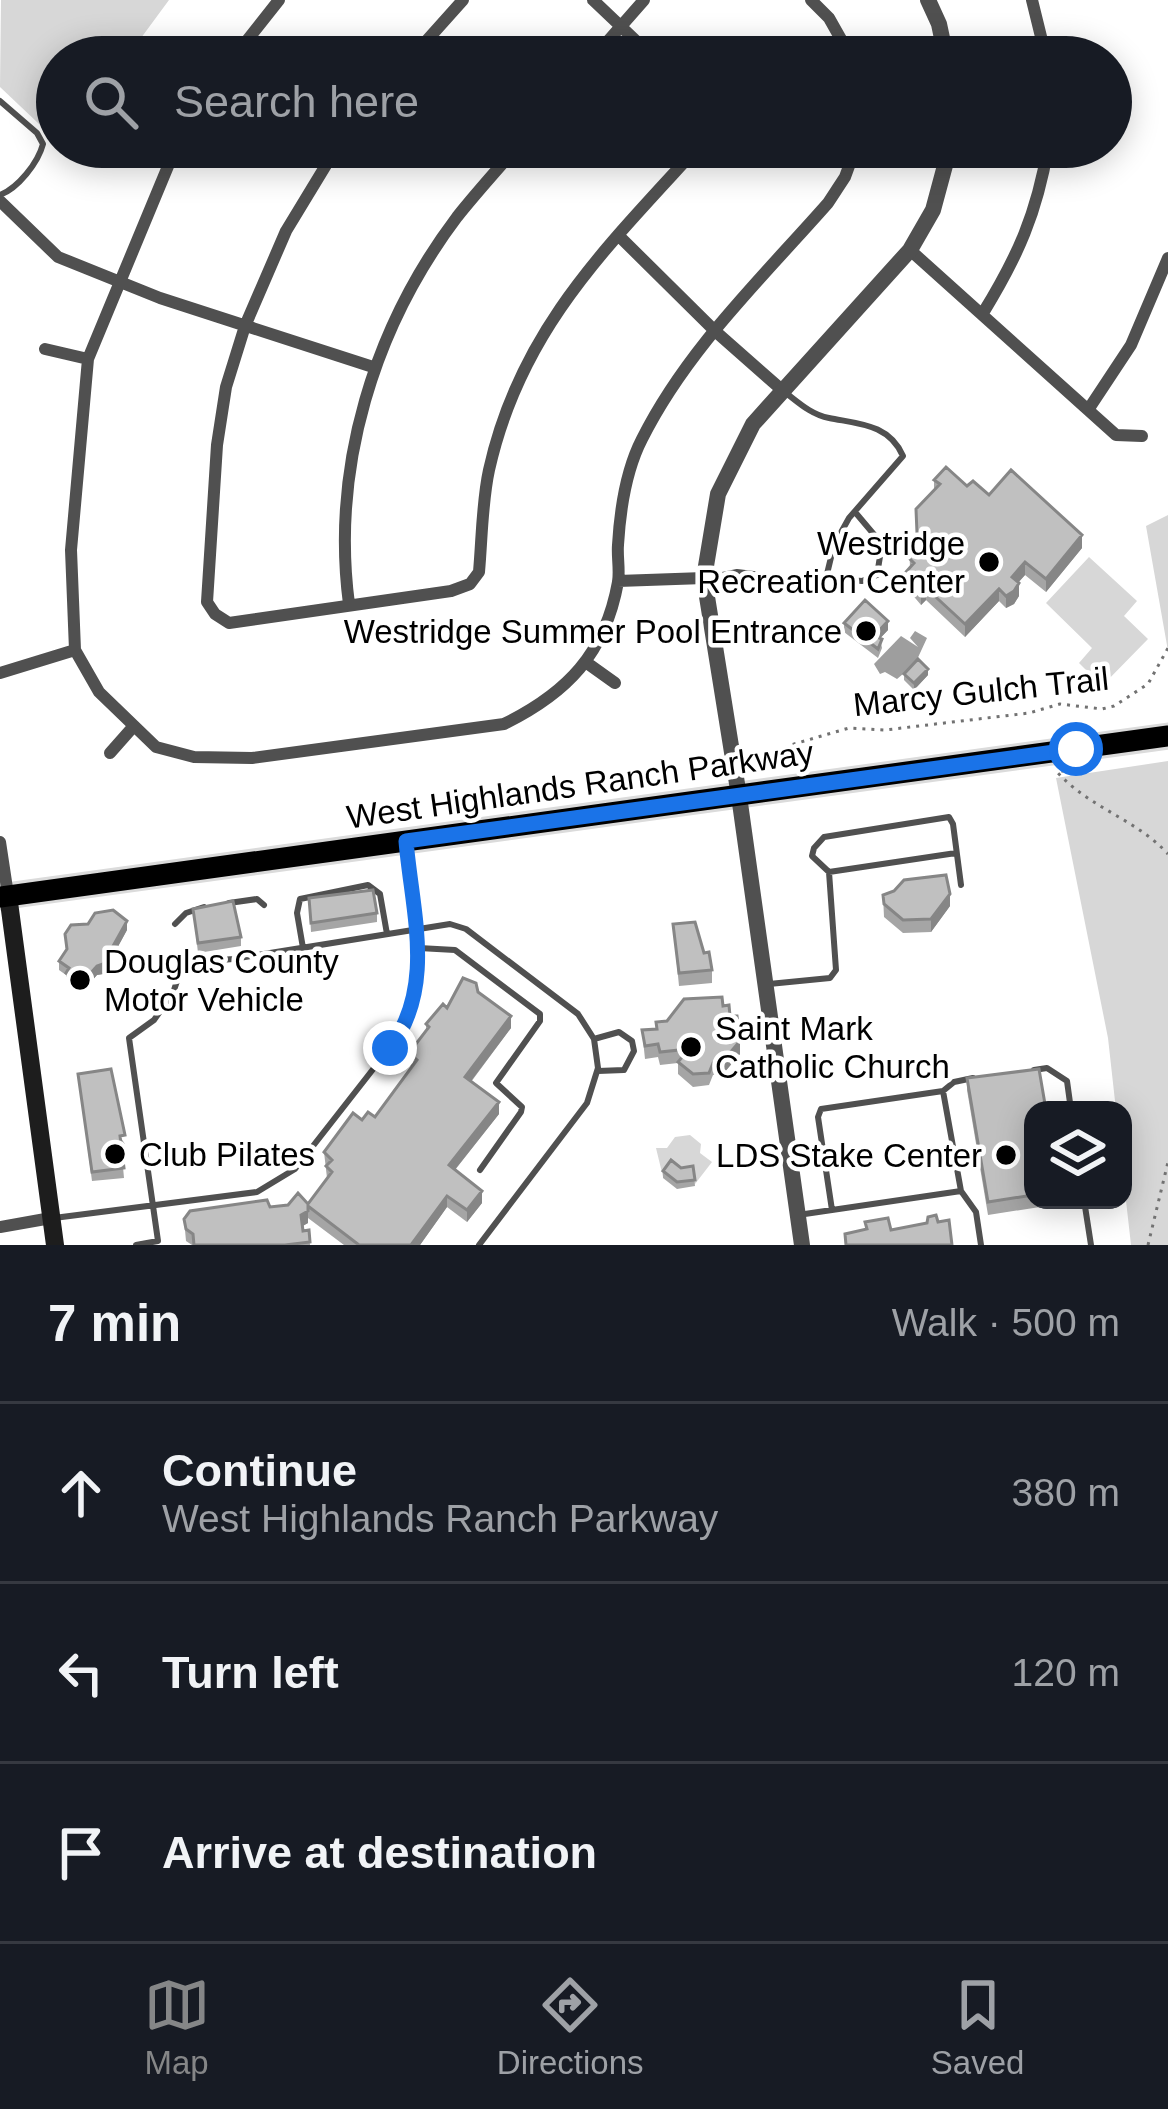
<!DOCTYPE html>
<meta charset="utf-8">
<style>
:root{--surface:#171b24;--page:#20242c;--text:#f1f3f6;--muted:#9ea1a6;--line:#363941;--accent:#858687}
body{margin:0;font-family:Arial,sans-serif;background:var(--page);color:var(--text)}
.controls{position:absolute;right:36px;bottom:36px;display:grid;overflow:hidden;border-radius:24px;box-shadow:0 6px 30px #0003}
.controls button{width:108px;height:108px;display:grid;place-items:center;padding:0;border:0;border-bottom:3px solid var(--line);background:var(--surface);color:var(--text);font:60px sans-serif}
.stop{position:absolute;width:36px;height:36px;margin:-27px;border:9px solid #1a73e8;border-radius:50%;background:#fff}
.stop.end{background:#1a73e8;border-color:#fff;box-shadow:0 3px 12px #0008}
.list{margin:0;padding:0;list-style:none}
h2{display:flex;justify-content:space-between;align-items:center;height:156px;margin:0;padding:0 48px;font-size:51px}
h2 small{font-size:39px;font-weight:400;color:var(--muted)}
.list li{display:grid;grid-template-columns:78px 1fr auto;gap:36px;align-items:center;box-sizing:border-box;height:180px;padding:0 48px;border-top:3px solid var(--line)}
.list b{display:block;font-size:45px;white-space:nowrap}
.list p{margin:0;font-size:39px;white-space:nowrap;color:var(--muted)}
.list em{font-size:39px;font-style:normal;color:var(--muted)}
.icon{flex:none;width:66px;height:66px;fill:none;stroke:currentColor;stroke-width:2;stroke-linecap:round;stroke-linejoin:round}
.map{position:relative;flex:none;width:1168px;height:1245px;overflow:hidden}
.search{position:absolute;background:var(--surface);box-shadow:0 6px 30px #0003;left:36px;right:36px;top:36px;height:132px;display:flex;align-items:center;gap:30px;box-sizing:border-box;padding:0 42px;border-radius:66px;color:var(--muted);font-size:45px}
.sheet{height:696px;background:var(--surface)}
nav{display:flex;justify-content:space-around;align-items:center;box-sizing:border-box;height:168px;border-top:3px solid var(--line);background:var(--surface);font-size:33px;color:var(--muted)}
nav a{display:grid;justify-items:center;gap:6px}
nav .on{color:var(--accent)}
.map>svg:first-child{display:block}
.green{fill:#d7d7d7}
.water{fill:#9e9e9e}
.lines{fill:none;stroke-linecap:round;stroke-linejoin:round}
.primary-casing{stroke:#dbdbdb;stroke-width:27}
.path{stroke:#727272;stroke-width:3;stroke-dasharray:3 6;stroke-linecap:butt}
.service{stroke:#505050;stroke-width:6}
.minor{stroke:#505050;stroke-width:12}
.tertiary{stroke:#505050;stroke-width:16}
.secondary{stroke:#1d1d1d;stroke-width:18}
.primary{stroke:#000;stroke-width:21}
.wall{fill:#a5a5a5}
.shaded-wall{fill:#868686}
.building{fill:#c0c0c0;stroke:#868686;stroke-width:3}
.route{stroke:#1a73e8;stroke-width:15}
.poi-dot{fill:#000;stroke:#fff;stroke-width:4.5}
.labels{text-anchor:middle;stroke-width:9;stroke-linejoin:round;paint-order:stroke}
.poi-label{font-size:33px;fill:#000;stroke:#fff;text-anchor:end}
.street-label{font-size:33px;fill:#000;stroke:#fff}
</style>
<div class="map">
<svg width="1168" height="1245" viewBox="0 0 1168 1245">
<rect width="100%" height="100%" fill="#fff"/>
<path class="green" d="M169 0 127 57H57V141L0 87 1 0Z
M1168 515V651L1146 526Z
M1089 557 1137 601 1124 616 1148 639 1102 686 1079 663 1092 648 1046 603Z
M1168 761V1245H1131L1123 1174V1110H1116L1108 1038 1056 778Z
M690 1135 701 1144 700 1153 712 1162 695 1184 671 1167 663 1177 656 1148H667L675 1137Z"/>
<path class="water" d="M915 631 927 638 915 664 897 679 885 672 880 674 874 664 901 636 918 647 910 638Z"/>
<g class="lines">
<defs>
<path id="primary" d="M0 897 1168 736"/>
</defs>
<use href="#primary" class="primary-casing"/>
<path class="path" d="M779 755 787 746 849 728 885 730 1029 713 1060 704 1102 709 1114 706 1148 684 1168 648
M1079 765V768L1057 772C1091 809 1136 819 1168 854
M1148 1245 1168 1162"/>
<path class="service" d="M0 101 37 133 43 144C38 163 18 188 0 195
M708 578 737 572 810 581 826 578 834 545 849 518 903 456C889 424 859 424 829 418 812 415 799 403 786 393
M826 578 862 581 877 575 882 544 855 512
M829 872 956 853
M229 903 257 899 264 905
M175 924 186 913 204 907
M303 948 297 913 300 899 368 885 380 894 387 934
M419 948 455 950 540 1014V1021L496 1083 522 1107 521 1112 480 1170
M769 984 830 978 836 970 829 872 812 856 814 848 824 837 949 817 953 824 961 885
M594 1039 619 1032 632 1041 634 1051 624 1070 598 1071
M1034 1070 1047 1068 1067 1081 1071 1110
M961 1191 976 1212 981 1245
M1084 1200 1091 1245
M832 1210 818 1117 821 1109 943 1091 954 1082 973 1078
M798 1215 961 1191 943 1091
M54 1218 257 1192 295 1169 392 1045 409 1014 418 987 420 956 406 848
M136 1245 158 1241 129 1038 154 1020 173 993 181 969 196 962 233 959 450 924 466 929 578 1014 594 1039 598 1068 587 1103 479 1245"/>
<path class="minor" d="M593 0 653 57
M811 0 829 18 851 57
M1032 0 1046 57
M234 57 279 0
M412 57 463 0
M594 57 644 0
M176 147 88 359 71 550 75 650 99 692 156 747 194 757 252 758 504 724C567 693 605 654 618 582 620 570 617 557 618 545 620 511 626 470 642 439 687 349 762 278 828 203L845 177 856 147
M337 147 286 231 245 326 226 387 217 445 207 602 215 614 229 623 451 591 470 584 479 572C482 538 482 502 489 470 520 330 606 248 698 147
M0 201 58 257 160 298 373 367
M618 235 715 331 782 390
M910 250 1116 435 1142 436
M983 313C1018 256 1037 213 1048 147
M45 349 88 359
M1088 410 1131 345 1168 258
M618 581 704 578
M349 604C331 467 374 327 457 217 476 193 497 170 517 147
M587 663 615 683
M0 673 75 650
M110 753 133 727
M0 842 8 895
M0 1227 51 1218"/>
<path class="tertiary" d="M928 0 939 24 946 57
M802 1245 739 796 704 578 718 494 753 424 910 250 933 210 950 147"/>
<path class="secondary" d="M8 895 55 1245"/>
<use href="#primary" class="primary"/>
</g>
<path class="wall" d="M934 480 967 486 989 495 1082 548 1046 592 1025 575 1018 583 1019 596 1014 604 1006 608 999 601 965 637 926 600 921 605 905 586V573L910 568 909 540 916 533 934 490Z
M844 623 888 630 880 638 882 648 878 658 844 632Z
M904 674 928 675 914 690 904 680Z
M883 895 950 906 931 932 903 933 884 917Z
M309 898 377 913V922L311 932Z
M193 909 241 937V946L198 953Z
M673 924 704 953 712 970V983L679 986Z
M127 930 103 974 97 975 80 994 66 982V975L59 970V961L66 951 65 934Z
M478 992 511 1028 471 1082 499 1114 455 1170 482 1203 467 1222 447 1207 420 1245H344L308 1218V1223L302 1226 303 1231 309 1230 310 1245H192L186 1241 184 1219 308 1204 327 1178 324 1152 362 1120 375 1117 412 1067 409 1064V1053L426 1030V1024L447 1008Z
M723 1006 730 1016 740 1054 723 1074 713 1075 709 1085 693 1087 678 1074V1063L660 1065 658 1057 645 1059 642 1030 656 1029 667 1021Z
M78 1074 125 1144 121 1145 124 1178 92 1181Z
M967 1078 1033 1110V1200H1059V1204L988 1215 967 1090Z
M693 1166 695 1186 677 1189 663 1178V1171Z"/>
<path class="shaded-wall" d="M1082 535V548L1046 592V579Z
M1025 562V575L1012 589V577Z
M1019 583V596L1014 604 1006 608V596Z
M926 588V600L921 605V593Z
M999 589V601L965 637V624Z
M888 621V630L874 645V636Z
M928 669V675L914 690V683Z
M950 894V906L931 932V919Z
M127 921V930L103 974 97 975 80 994V985Z
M511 1016V1028L465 1089V1077Z
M740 1041V1054L723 1074V1061Z
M499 1102V1114L449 1177V1165Z
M482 1191V1203L467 1222V1210Z
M447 1196V1207L420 1245H411Z
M308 1211V1223L301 1227V1215Z"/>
<path class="building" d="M946 467 967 486 973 481 989 495 1011 470 1082 535 1046 579 1025 562 1012 577 1019 583 1014 591 1006 596 999 589 965 624 926 588 921 593 905 573 914 563 910 559 909 540 917 533 916 509 940 484 934 480Z
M865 600 888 621 874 636 882 639 878 649 844 623Z
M918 659 928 669 914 683 904 674Z
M946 875 950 894 931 919 903 920 884 904 883 895 894 891 904 880Z
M373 890 377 913 311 923 309 898Z
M233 901 241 937 198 943 193 909Z
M113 910 127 921 103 964 97 966 80 985 66 973 69 968 59 961 67 949 65 934 71 925 88 924 95 913Z
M695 922 704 953 709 952 712 970 679 973 673 924Z
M463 978 476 983 478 992 511 1016 465 1077 499 1102 449 1165 482 1191 467 1210 447 1196 411 1245H359L308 1206V1211L301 1215 303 1231 309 1230 310 1242 285 1245H194L193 1234 186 1229 184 1219 190 1211 267 1200 270 1207 288 1205 298 1193 308 1204 332 1172 326 1166 332 1160 324 1152 353 1113 362 1120 368 1112 375 1117 417 1060 409 1053 429 1027 426 1024 443 1004 447 1008Z
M722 997 723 1006 729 1005 730 1016H737L740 1041 723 1061 713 1063 709 1073 693 1074 678 1062 689 1049 660 1052 658 1044 645 1046 642 1030 657 1029 656 1022 667 1021 684 999Z
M111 1069 125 1135 120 1136 124 1168 92 1172 78 1074Z
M1039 1069 1046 1110H1033V1195L988 1202 967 1078Z
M671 1160 681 1168 693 1166 695 1180 677 1182 663 1171Z
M936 1215 938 1222 949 1220 952 1245H846L845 1234 867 1229 865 1222 888 1218 891 1230 927 1223 928 1217Z"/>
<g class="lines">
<path class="route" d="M390 1048C436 986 412 912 406 841L1076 749"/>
</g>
<g class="poi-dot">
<circle cx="989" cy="562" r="12"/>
<circle cx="866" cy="631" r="12"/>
<circle cx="80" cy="980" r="12"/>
<circle cx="691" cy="1047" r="12"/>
<circle cx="115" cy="1154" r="12"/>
<circle cx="1006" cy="1155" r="12"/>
</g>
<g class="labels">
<g class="poi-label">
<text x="965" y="555">Westridge<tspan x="965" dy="38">Recreation Center</tspan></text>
<text x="842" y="643">Westridge Summer Pool Entrance</text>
<text x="104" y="973" text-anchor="start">Douglas County<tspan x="104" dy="38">Motor Vehicle</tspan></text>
<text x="715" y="1040" text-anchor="start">Saint Mark<tspan x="715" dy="38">Catholic Church</tspan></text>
<text x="139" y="1166" text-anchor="start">Club Pilates</text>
<text x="982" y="1167">LDS Stake Center</text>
</g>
<g class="street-label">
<text transform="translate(981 691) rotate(-6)" y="12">Marcy Gulch Trail</text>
<text transform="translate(580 784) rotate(-8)" y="12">West Highlands Ranch Parkway</text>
</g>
</g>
</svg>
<div class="controls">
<button><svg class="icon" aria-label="layers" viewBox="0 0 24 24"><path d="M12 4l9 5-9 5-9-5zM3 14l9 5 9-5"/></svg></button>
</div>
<div class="stop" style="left:1076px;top:749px"></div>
<div class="stop end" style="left:390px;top:1048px"></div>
<div class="search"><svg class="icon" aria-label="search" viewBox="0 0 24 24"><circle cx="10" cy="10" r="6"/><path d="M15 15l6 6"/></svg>Search here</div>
</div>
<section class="sheet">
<h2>7 min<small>Walk · 500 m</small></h2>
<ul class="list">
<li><svg class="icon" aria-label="ahead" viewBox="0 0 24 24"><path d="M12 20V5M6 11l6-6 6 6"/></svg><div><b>Continue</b><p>West Highlands Ranch Parkway</p></div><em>380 m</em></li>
<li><svg class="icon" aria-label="left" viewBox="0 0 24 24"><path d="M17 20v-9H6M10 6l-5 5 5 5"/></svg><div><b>Turn left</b></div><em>120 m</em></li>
<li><svg class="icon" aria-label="arrive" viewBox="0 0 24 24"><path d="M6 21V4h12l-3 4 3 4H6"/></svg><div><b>Arrive at destination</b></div></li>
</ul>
</section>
<nav>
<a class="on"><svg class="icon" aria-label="map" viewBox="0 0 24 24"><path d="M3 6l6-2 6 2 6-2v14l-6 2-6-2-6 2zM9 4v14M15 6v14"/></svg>Map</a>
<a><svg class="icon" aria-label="directions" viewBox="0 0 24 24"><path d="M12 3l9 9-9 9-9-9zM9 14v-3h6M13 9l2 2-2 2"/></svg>Directions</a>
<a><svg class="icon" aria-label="saved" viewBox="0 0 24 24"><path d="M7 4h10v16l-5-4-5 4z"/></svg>Saved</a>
</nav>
